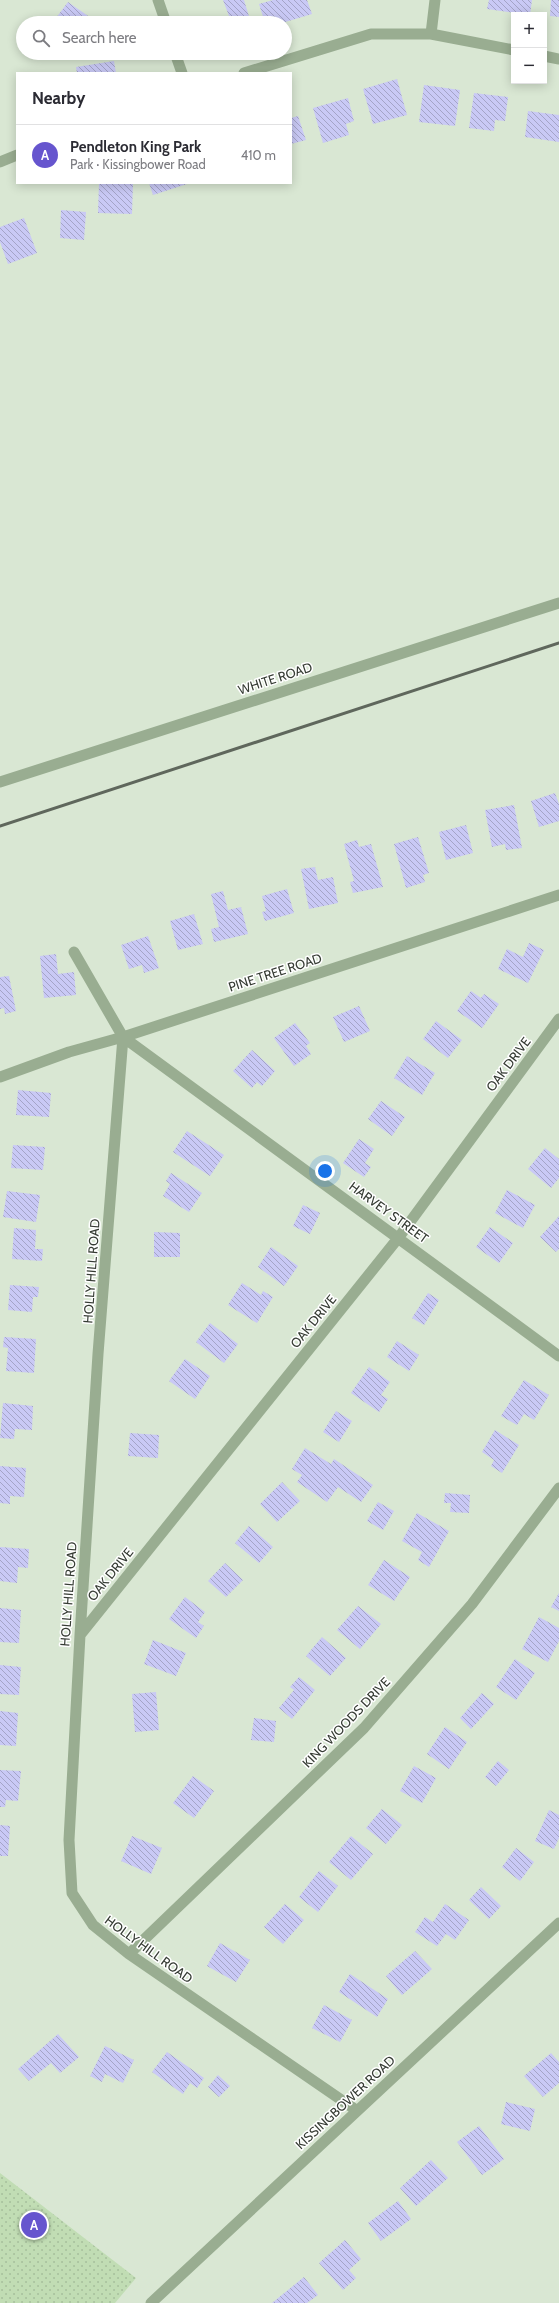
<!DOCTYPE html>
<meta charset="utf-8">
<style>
:root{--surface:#fff;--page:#f2f2f3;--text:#2b2b33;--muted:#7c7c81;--line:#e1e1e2;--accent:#6655ce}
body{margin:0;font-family:Cabin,sans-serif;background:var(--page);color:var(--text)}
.controls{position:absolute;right:12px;top:12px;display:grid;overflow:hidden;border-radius:0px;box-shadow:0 2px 10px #0003}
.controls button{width:36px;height:36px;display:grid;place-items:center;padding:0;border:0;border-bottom:1px solid var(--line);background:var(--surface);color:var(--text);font:20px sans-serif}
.you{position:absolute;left:325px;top:1171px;width:14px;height:14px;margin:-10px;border:3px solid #fff;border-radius:50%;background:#1a73e8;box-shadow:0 0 0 6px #1a73e833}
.badge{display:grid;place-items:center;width:26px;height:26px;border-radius:50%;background:var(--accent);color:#fff;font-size:13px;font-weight:700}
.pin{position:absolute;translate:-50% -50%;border:2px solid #fff;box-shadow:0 1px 4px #0006}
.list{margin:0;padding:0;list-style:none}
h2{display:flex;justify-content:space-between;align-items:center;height:52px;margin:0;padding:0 16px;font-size:17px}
h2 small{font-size:13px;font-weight:400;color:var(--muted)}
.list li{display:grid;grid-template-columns:26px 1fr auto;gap:12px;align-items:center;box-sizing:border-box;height:60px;padding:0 16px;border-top:1px solid var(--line)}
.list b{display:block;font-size:15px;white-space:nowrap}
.list p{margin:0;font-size:13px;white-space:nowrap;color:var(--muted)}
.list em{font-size:13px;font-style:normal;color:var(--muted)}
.icon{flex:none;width:22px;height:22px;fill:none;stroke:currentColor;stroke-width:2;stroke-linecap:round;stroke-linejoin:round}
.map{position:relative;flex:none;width:559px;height:2303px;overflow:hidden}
.search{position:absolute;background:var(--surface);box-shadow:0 2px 10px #0003;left:16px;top:16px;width:276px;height:44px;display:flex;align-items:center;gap:10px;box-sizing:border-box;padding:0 14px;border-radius:22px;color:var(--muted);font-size:15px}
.panel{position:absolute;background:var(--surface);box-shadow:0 2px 10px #0003;left:16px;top:72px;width:276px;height:112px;border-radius:0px}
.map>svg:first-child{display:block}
.park{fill:url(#park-dots)}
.building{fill:url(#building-back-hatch)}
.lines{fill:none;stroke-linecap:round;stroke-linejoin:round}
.minor{stroke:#99ad91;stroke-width:11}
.tertiary{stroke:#99ad91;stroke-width:11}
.rail{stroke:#5f675c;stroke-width:3}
.labels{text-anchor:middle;stroke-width:3;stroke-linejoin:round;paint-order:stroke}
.street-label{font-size:13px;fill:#363c34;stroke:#fff}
</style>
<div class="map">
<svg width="559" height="2303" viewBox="0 0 559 2303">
<defs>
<pattern id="park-dots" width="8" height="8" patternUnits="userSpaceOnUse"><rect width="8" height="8" fill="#c1ddb4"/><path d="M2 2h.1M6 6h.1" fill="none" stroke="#a6bf9b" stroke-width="1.8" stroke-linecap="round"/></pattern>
<pattern id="building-back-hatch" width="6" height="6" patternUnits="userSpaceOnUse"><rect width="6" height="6" fill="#c9c9f5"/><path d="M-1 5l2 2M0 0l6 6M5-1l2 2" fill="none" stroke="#a4a4c7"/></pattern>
</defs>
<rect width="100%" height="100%" fill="#d9e7d3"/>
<path class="park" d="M0 2173 136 2278 115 2303H0Z"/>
<path class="building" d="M223 0H244L251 23H207L229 16Z
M273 0H307L312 14 282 23H265L259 4Z
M489 0H532L530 15 487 9Z
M551 0H559V17L550 16Z
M68 2 91 18 88 23H63L56 18Z
M114 61 116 73H77L76 67Z
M397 79 407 115 373 124 363 89Z
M424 85 460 90 455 126 419 122Z
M474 93 508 97 505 121 495 120 494 131 469 128Z
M348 98 354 121 346 124 349 135 323 143 313 108Z
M528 111 559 115V142L525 137Z
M298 116 306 140 291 144V118Z
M99 183H133L132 214 98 213Z
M149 183H190L153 195Z
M61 210 86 212 84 240 60 238Z
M24 218 37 253 8 264 0 242V227Z
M555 793 559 804V821L539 827 531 801Z
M514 805 522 848 506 850 505 844 492 847 485 810Z
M466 825 473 853 446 860 439 832Z
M418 837 429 873 423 875 425 882 406 888 394 844Z
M357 840 359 847 371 844 383 887 353 893 350 882 354 881 344 844Z
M315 867 318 880 333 877 338 903 309 909 301 869Z
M287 889 294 913 265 921 262 912 266 911 262 896Z
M223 891 228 910 241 907 248 934 214 942 211 929 219 927 211 894Z
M194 914 203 944 178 950 170 921Z
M148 936 159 968 144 973 142 965 129 969 121 945Z
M529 943 544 950 528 983 498 969 507 949 523 957Z
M56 954 58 974 74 972 76 995 44 998 40 956Z
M9 976 16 1011 5 1014 4 1008 0 1009V977Z
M471 991 481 998 484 994 499 1004 482 1028 457 1011Z
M359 1006 370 1031 344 1042 333 1017Z
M436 1021 462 1040 448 1058 423 1039Z
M295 1023 310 1043 306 1046 311 1054 294 1066 274 1038Z
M252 1050 275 1071 262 1086 257 1082 252 1088 233 1071Z
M407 1056 435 1073 422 1095 394 1078Z
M18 1090 51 1093 49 1117 16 1115Z
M381 1101 405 1117 392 1136 368 1119Z
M187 1131 224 1155 210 1176 173 1152Z
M359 1139 374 1149 365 1163 371 1167 364 1177 343 1163Z
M13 1145 45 1147 43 1170 11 1168Z
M545 1148 559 1159V1178L551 1188 528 1169Z
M171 1173 202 1193 189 1212 163 1196 170 1184 166 1181Z
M507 1190 535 1205 523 1228 495 1213Z
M7 1191 40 1195 36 1222 3 1217Z
M303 1205 320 1213 310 1234 293 1226Z
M559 1216V1249L556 1252 540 1237Z
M490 1227 513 1243 499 1263 476 1247Z
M14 1228 36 1230 35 1249H43L42 1261 12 1259Z
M154 1232 180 1233V1257H154Z
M271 1247 298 1266 284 1286 258 1267Z
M242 1283 261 1295 263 1291 273 1297 257 1323 228 1305Z
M10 1285 39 1287 38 1297H33L32 1312 8 1310Z
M428 1293 439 1300 424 1325 412 1318Z
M210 1323 238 1344 224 1363 196 1342Z
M4 1337 36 1339 34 1373 6 1371 8 1348 3 1347Z
M397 1341 419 1355 409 1371 387 1357Z
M185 1359 210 1376 195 1399 169 1381Z
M369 1367 390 1382 381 1395 388 1399 379 1412 351 1393Z
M524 1380 549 1395 534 1420 524 1414 517 1425 501 1416Z
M3 1403 33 1406 32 1430 15 1429 14 1439 0 1438Z
M336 1411 352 1421 339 1442 323 1432Z
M495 1430 519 1445 502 1473 491 1466 494 1460 482 1452Z
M130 1433 159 1435 158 1458 128 1456Z
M305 1448 331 1464 334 1459 373 1485 361 1502 338 1487 327 1502 297 1482 302 1475 292 1469Z
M0 1466 26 1468 24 1497 10 1496V1504L0 1503Z
M282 1482 300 1501 277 1522 260 1504Z
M445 1493 470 1495 469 1513 450 1512 451 1503H444Z
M378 1502 394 1511 383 1530 367 1521Z
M417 1513 449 1531 429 1567 418 1560 422 1552 402 1541Z
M249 1526 273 1547 259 1563 235 1543Z
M0 1547 29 1549 28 1568 18 1567 17 1583 0 1581Z
M384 1560 410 1577 394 1601 368 1585Z
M225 1563 243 1580 226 1597 208 1581Z
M559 1593V1611L551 1607Z
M185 1597 205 1612 198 1622 204 1626 196 1638 169 1619Z
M358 1606 381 1624 360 1649 337 1630Z
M0 1608 21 1610 19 1643 0 1642Z
M539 1617 559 1628V1641L548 1662 522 1649Z
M322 1637 346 1658 330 1676 306 1656Z
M153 1640 186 1653 176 1676 144 1664Z
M515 1659 535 1673 516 1700 496 1687Z
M0 1665 21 1667 19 1695 0 1694Z
M299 1677 315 1690 292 1719 279 1708 294 1690 290 1687Z
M156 1692 159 1730 135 1732 132 1694Z
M482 1693 494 1704 471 1729 460 1718Z
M0 1711 18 1713 16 1746 0 1745Z
M254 1718 276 1721 274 1742 251 1740Z
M445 1727 467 1742 449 1769 427 1754Z
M498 1761 509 1770 496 1786 485 1777Z
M414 1766 436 1778 422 1803 400 1791Z
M0 1770 21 1771 18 1801 6 1800 5 1807H0Z
M193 1776 214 1791 194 1818 173 1803Z
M382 1809 402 1825 386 1844 366 1828Z
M549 1810 559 1815V1838L554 1849 535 1841Z
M0 1825 10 1826 8 1856H0Z
M132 1836 162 1848 151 1874 121 1861Z
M351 1836 373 1854 351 1880 329 1862Z
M516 1848 534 1862 520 1881 502 1867Z
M319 1871 338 1886 318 1912 299 1897Z
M481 1887 501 1906 489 1919 469 1900Z
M285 1904 304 1920 283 1944 264 1927Z
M445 1904 469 1920 455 1940 446 1934 437 1946 415 1932 425 1917 433 1922Z
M220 1943 250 1960 236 1982 207 1966Z
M415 1951 432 1969 402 1995 386 1976Z
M350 1974 388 1999 377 2017 339 1992Z
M324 2005 352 2020 340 2042 312 2028Z
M58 2034 79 2057 60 2073 51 2063 29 2081 18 2069Z
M105 2046 134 2060 123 2083 105 2074 102 2082 90 2076Z
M167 2052 204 2078 197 2088 190 2083 183 2094 152 2072Z
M551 2053 559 2062V2083L543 2097 524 2076Z
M218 2075 230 2086 219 2097 208 2087Z
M506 2102 535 2109 530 2131 501 2124Z
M479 2126 504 2159 482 2175 457 2142Z
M431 2160 448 2178 416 2206 400 2188Z
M398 2201 411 2219 381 2241 368 2223Z
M345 2240 361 2259 349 2270 356 2278 343 2290 319 2263Z
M304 2277 318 2295 307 2303H272Z"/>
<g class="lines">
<path class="minor" d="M158 0 166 23
M431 34 435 0
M175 53 182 73
M544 56 559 59
M244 73 371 34H431L514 50
M0 162 17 155
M0 782 559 603
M74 952 123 1037 98 1354 80 1635 69 1840 72 1893 93 1925 129 1954 356 2110
M123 1037 559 1356
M0 1077 69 1052 123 1037 559 895
M80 1635 399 1237 559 1019
M129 1954 364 1728 472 1604 559 1488"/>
<path class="tertiary" d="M151 2303 559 1923"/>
<path class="rail" d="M0 826 559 643"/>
</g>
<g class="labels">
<g class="street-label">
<text transform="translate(275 678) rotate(-18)" y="5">WHITE ROAD</text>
<text transform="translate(275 972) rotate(-18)" y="5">PINE TREE ROAD</text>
<text transform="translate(508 1064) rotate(-53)" y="5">OAK DRIVE</text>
<text transform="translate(389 1212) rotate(36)" y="5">HARVEY STREET</text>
<text transform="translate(91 1271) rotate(-86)" y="5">HOLLY HILL ROAD</text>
<text transform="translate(313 1321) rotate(-51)" y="5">OAK DRIVE</text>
<text transform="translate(110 1574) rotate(-51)" y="5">OAK DRIVE</text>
<text transform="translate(68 1594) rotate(-86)" y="5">HOLLY HILL ROAD</text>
<text transform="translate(346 1722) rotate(-46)" y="5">KING WOODS DRIVE</text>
<text transform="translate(149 1949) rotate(36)" y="5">HOLLY HILL ROAD</text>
<text transform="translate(345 2102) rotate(-43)" y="5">KISSINGBOWER ROAD</text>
</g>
</g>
</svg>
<div class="controls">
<button>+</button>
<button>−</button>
</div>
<div class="you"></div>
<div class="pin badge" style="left:34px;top:2225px">A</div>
<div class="search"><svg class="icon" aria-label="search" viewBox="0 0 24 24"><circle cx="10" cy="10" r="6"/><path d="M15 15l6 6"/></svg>Search here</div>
<section class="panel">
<h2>Nearby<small></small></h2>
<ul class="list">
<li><span class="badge">A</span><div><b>Pendleton King Park</b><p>Park · Kissingbower Road</p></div><em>410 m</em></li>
</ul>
</section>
</div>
